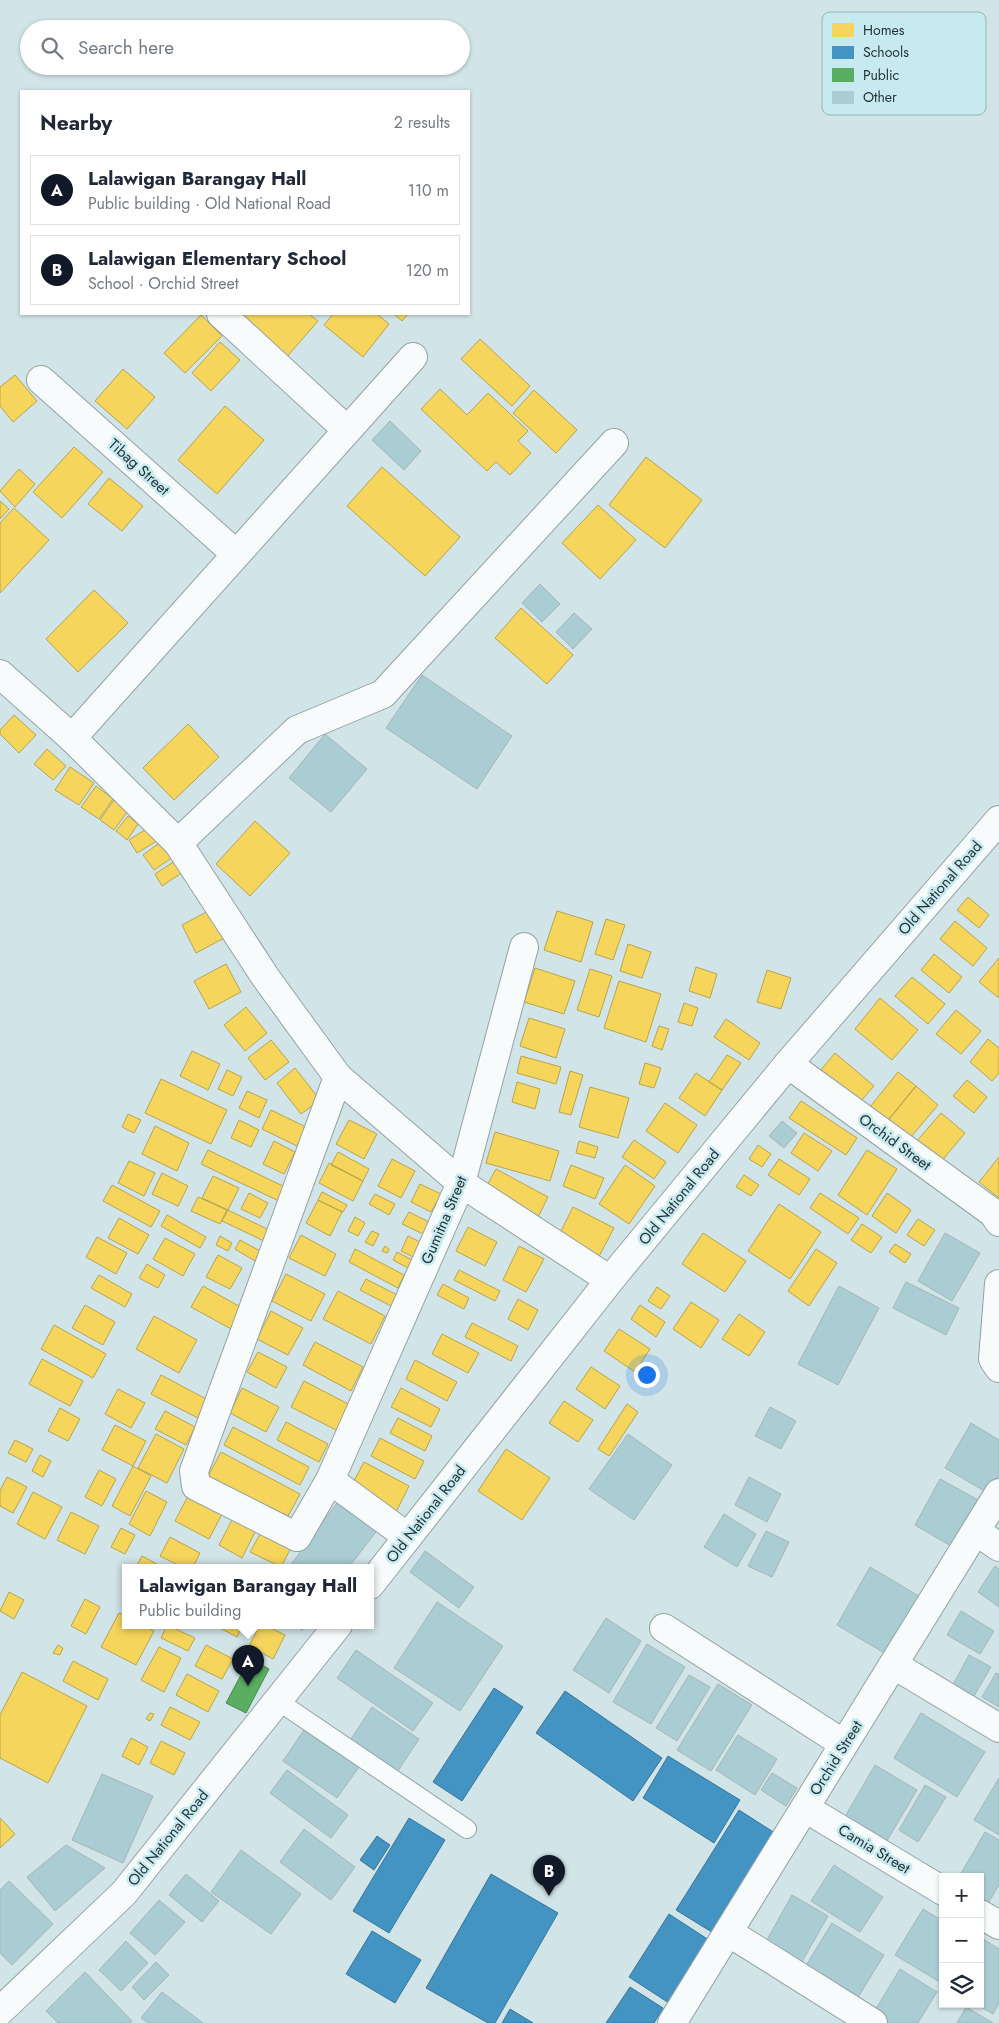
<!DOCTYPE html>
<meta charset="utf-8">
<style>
:root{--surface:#fff;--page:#f6f6f7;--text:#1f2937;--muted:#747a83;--line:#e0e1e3;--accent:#111827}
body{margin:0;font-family:Jost,sans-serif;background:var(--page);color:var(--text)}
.controls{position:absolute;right:15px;bottom:15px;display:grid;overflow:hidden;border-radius:0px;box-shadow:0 1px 4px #0004}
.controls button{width:45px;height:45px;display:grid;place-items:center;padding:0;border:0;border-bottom:1px solid var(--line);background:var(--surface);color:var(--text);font:25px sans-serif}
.you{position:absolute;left:646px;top:1374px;width:18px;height:18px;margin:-12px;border:4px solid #fff;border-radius:50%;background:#1a73e8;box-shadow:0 0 0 8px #1a73e833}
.badge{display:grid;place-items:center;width:32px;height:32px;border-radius:50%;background:var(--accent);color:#fff;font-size:16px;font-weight:700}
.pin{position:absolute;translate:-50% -41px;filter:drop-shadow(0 1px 2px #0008)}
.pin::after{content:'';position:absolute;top:26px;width:18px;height:15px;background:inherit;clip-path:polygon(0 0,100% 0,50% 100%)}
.popup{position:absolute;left:122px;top:1564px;width:252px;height:65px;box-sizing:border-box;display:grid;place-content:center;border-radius:0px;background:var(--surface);filter:drop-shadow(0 1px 4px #0005);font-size:16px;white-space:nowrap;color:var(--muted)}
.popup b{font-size:19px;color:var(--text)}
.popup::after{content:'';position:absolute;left:50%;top:100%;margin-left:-10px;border:10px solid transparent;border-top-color:var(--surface)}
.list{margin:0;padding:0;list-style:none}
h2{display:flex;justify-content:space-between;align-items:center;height:65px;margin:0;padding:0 20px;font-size:21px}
h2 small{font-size:16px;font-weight:400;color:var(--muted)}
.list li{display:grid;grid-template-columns:32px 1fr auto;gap:15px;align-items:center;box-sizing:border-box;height:70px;margin:0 10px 10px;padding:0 10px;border:1px solid var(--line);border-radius:0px}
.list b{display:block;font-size:19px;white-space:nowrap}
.list p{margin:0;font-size:16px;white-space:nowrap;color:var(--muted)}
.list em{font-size:16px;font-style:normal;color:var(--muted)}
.icon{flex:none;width:28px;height:28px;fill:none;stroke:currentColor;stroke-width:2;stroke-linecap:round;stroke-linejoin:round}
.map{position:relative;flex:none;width:999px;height:2023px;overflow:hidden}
.search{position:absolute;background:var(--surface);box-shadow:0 1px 4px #0004;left:20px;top:20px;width:450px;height:55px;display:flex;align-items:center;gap:12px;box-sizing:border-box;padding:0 18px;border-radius:28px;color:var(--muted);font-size:19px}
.panel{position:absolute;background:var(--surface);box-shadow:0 1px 4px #0004;left:20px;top:90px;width:450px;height:225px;border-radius:0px}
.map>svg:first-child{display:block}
.homes{fill:#f6d55c;stroke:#b7a450}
.schools{fill:#4393c3;stroke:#3a7698}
.public{fill:#5aae61;stroke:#4a8954}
.building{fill:#aacdd3;stroke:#a6b5b7}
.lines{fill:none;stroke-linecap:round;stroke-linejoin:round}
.lane-casing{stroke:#93a2a4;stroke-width:20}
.street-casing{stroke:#93a2a4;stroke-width:30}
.secondary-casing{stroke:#93a2a4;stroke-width:30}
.lane{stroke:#f8fbfb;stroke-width:18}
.street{stroke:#f8fbfb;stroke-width:28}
.secondary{stroke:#f8fbfb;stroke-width:28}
.labels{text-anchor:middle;stroke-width:5;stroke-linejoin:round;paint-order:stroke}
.street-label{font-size:15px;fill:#253235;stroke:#c7eaf1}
.key{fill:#c7eaf1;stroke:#96b3b9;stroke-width:1}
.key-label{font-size:14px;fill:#253235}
</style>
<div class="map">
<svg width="999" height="2023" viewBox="0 0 999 2023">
<rect width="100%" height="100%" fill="#d1e4e7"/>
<path class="homes" d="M244 314H309L318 321 285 359 239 320Z
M333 314H377L389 324 363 357 324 325Z
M394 314H408L402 321Z
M201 315 222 336 185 373 164 353Z
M480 339 530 386 512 406 461 359Z
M220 342 240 360 211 391 192 373Z
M123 369 155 397 127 429 95 401Z
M15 375 37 401 13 422 0 406V387Z
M440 389 467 415 488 393 528 431 518 441 531 453 510 475 496 462 487 471 421 409Z
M534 390 577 430 556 453 513 413Z
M225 406 264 440 217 494 178 460Z
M74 447 103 472 62 518 33 492Z
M646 457 702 500 665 548 609 505Z
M382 467 460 537 425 576 347 506Z
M19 469 35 484 15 507 0 491Z
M109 478 143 506 122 531 88 504Z
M0 501 9 509 0 519Z
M598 505 636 540 600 579 562 543Z
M14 508 49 540 0 593V523Z
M94 590 128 623 78 672 46 639Z
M521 608 573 655 547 684 495 638Z
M14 715 36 735 19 753 0 734V730Z
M188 724 219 757 174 800 143 768Z
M47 749 66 766 53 780 34 764Z
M70 767 94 783 79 805 55 790Z
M96 786 113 799 99 819 81 807Z
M114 800 128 811 114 830 100 820Z
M128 816 138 824 127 840 116 831Z
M255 821 290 853 250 896 216 864Z
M151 826 160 839 137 853 129 840Z
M162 841 173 857 154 870 143 855Z
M178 859 186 870 162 886 155 874Z
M968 897 989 915 979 928 957 910Z
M212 909 226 937 196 953 182 925Z
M557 911 593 922 581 962 544 950Z
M606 919 625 925 613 960 595 954Z
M955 921 987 948 973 966 940 939Z
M628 944 651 952 642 978 620 971Z
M934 954 962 977 949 993 921 970Z
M999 958V998L979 982Z
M226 964 241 992 209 1009 194 981Z
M696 967 717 974 710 998 689 991Z
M535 968 575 981 564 1014 524 1002Z
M590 969 612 976 599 1017 577 1010Z
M767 970 791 978 781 1009 757 1002Z
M912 977 945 1004 928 1024 895 996Z
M619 981 661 994 646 1042 604 1028Z
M880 998 918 1030 892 1060 855 1029Z
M684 1003 698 1008 692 1026 678 1022Z
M246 1007 267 1033 245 1051 224 1025Z
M956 1010 981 1031 961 1054 936 1034Z
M529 1018 565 1029 556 1058 520 1046Z
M726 1019 760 1043 749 1060 714 1037Z
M659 1026 669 1029 662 1050 652 1046Z
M988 1039 999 1048V1073L992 1081 970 1062Z
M271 1040 289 1062 265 1080 248 1058Z
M192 1051 220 1064 208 1090 180 1076Z
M835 1053 874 1086 859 1103 820 1071Z
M727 1055 741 1063 722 1090 709 1082Z
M521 1056 561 1067 556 1084 517 1073Z
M645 1063 661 1068 654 1088 639 1084Z
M295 1068 320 1100 301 1114 277 1083Z
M227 1070 242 1077 233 1096 218 1089Z
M570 1071 583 1075 571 1115 559 1112Z
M898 1072 916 1086 887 1122 870 1107Z
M696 1073 722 1090 705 1116 679 1098Z
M161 1079 227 1110 211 1144 145 1113Z
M967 1080 987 1097 974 1113 953 1096Z
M517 1082 540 1089 535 1109 512 1102Z
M916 1086 938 1105 910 1138 888 1120Z
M590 1087 629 1098 618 1138 579 1127Z
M247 1091 267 1100 259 1118 239 1108Z
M801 1101 857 1138 846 1155 789 1118Z
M665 1103 697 1125 678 1153 646 1131Z
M271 1110 306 1127 297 1146 262 1129Z
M941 1113 965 1133 940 1163 916 1142Z
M128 1114 141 1120 134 1133 122 1127Z
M239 1120 259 1130 251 1147 231 1138Z
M349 1120 377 1134 364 1159 336 1144Z
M155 1126 189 1143 177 1171 142 1154Z
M495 1132 559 1151 550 1181 486 1163Z
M804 1133 832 1151 818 1171 791 1153Z
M634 1140 666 1162 654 1179 622 1157Z
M274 1141 295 1152 284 1174 263 1164Z
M579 1141 598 1147 595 1158 576 1153Z
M758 1145 771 1154 762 1167 749 1159Z
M208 1150 287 1188 281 1202 201 1164Z
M867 1150 897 1169 867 1215 838 1195Z
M338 1152 369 1169 363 1181 331 1165Z
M999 1157V1198L979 1182Z
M392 1159 415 1171 401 1198 378 1186Z
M779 1159 810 1179 799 1195 768 1175Z
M129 1161 155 1173 144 1196 118 1183Z
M329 1163 363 1181 353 1201 319 1183Z
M571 1165 604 1178 595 1199 563 1186Z
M625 1165 655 1186 629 1224 599 1204Z
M496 1169 548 1197 537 1219 484 1191Z
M162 1173 188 1186 178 1206 152 1194Z
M744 1175 759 1185 751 1196 736 1187Z
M213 1176 239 1188 228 1210 202 1198Z
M420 1184 441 1194 431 1212 411 1202Z
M112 1185 160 1211 151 1227 103 1201Z
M322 1192 347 1205 343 1212 318 1200Z
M249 1193 268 1203 260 1218 241 1209Z
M820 1193 859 1218 848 1234 810 1208Z
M887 1193 911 1210 896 1233 872 1216Z
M375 1194 395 1204 389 1215 369 1204Z
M198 1197 227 1210 220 1224 191 1211Z
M318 1200 342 1212 330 1236 306 1223Z
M779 1204 821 1232 790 1279 748 1251Z
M573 1207 614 1228 596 1262 556 1241Z
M228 1210 269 1230 264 1241 222 1221Z
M409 1212 429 1222 423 1234 402 1224Z
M167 1215 206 1237 200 1248 161 1226Z
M355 1217 365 1223 358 1236 348 1231Z
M119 1218 149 1235 138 1254 108 1238Z
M918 1219 935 1230 924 1246 907 1235Z
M862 1224 882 1237 871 1253 851 1240Z
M468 1227 497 1242 485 1266 456 1251Z
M372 1231 379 1234 373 1246 365 1242Z
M703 1233 746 1261 725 1292 682 1264Z
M301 1235 336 1254 325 1276 289 1258Z
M220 1236 232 1243 228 1251 216 1245Z
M408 1236 426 1245 419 1260 401 1251Z
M97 1237 127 1253 116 1274 86 1257Z
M165 1238 195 1254 183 1276 153 1259Z
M240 1240 260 1251 255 1261 235 1249Z
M895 1244 911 1254 905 1263 889 1252Z
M385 1246 389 1249 387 1253 382 1251Z
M519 1246 544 1259 526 1292 503 1280Z
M355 1249 404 1275 398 1288 349 1262Z
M816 1249 837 1263 809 1306 788 1291Z
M397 1252 412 1260 408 1268 393 1260Z
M218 1255 242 1268 230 1289 206 1277Z
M147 1264 165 1275 158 1288 139 1278Z
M459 1270 500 1291 495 1301 454 1280Z
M286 1274 325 1294 311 1321 272 1301Z
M99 1275 132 1294 125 1307 91 1288Z
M366 1279 397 1295 391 1306 360 1290Z
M443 1284 469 1298 464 1309 437 1295Z
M203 1286 244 1309 233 1330 191 1307Z
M657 1287 670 1296 661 1309 648 1301Z
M338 1291 385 1316 371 1344 323 1319Z
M518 1299 538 1310 528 1330 508 1319Z
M691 1302 719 1320 701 1348 673 1329Z
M85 1305 115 1322 103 1345 72 1328Z
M640 1305 665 1322 656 1337 631 1319Z
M271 1311 303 1328 288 1355 257 1339Z
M739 1314 765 1332 749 1356 722 1339Z
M154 1316 197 1340 179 1373 136 1349Z
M472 1323 518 1346 511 1361 465 1337Z
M54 1325 106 1354 93 1378 41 1349Z
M619 1329 650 1349 635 1372 604 1351Z
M442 1334 479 1353 468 1373 432 1354Z
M315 1342 363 1367 351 1391 303 1365Z
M258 1352 287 1367 276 1388 247 1372Z
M42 1359 83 1381 70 1406 29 1384Z
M415 1360 457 1382 447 1401 406 1379Z
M591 1367 620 1386 605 1409 576 1389Z
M161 1375 208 1400 198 1418 151 1394Z
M304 1381 352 1406 338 1431 291 1407Z
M242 1388 279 1407 266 1432 230 1413Z
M401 1388 440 1409 431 1427 391 1407Z
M118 1389 145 1403 131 1428 105 1414Z
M564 1401 593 1420 578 1442 549 1423Z
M627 1404 638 1412 609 1456 598 1449Z
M60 1408 80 1419 68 1441 48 1431Z
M165 1411 195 1427 186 1445 155 1429Z
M398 1418 432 1436 425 1451 390 1433Z
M286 1422 328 1444 319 1462 277 1440Z
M115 1425 146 1441 133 1466 102 1450Z
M233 1427 309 1467 300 1485 224 1445Z
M156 1434 184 1449 167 1483 138 1468Z
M380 1438 424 1461 415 1479 371 1456Z
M15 1440 33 1449 26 1462 8 1453Z
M506 1449 550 1478 522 1520 478 1491Z
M221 1452 300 1494 288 1516 208 1476Z
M40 1455 51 1461 43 1477 32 1471Z
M364 1462 409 1486 394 1516 348 1492Z
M133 1466 151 1476 130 1516 112 1506Z
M99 1470 116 1479 102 1506 85 1497Z
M7 1477 27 1487 13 1513 0 1506V1491Z
M146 1491 167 1502 150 1536 129 1524Z
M33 1492 62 1507 45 1539 17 1524Z
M189 1494 223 1512 209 1539 175 1521Z
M71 1512 99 1526 85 1554 57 1540Z
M234 1516 257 1528 242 1558 219 1545Z
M264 1527 294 1542 281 1567 250 1552Z
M121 1528 135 1535 125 1554 111 1547Z
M170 1537 200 1553 193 1567H182L160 1556Z
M142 1556 162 1567H136Z
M9 1592 24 1600 14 1619 0 1611Z
M85 1599 100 1607 86 1634 71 1626Z
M119 1613 126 1616V1625H143L154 1631 136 1665 101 1647Z
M167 1625 195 1638 188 1651 161 1638Z
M217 1625H243L237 1637 216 1626Z
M260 1625H265L285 1635 273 1659 249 1646Z
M58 1645 63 1648 60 1655 53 1653Z
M206 1645 233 1659 222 1679 195 1666Z
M159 1647 181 1658 164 1692 141 1680Z
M73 1661 108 1679 98 1700 63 1681Z
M22 1672 87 1706 48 1783 0 1758V1715Z
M187 1674 219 1691 208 1712 176 1695Z
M170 1707 200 1722 190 1740 161 1725Z
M150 1713 154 1714 150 1721 146 1719Z
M131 1738 148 1747 139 1765 122 1756Z
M161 1741 185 1753 174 1775 150 1763Z
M0 1818 15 1834 0 1848Z"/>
<path class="schools" d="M494 1688 523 1707 462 1801 433 1782Z
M565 1691 662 1758 633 1801 536 1733Z
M668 1756 740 1800 714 1843 643 1798Z
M739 1810 778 1835 715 1934 676 1910Z
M409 1818 445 1840 389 1933 353 1911Z
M377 1836 390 1845 374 1870 360 1860Z
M491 1874 558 1913 495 2023H488L426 1988Z
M669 1914 712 1942 672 2005 629 1977Z
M372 1931 421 1960 395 2003 346 1974Z
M630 1987 663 2008 654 2023H606Z
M510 2009 533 2023H502Z"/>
<path class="public" d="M250 1658 269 1669 246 1713 226 1703Z"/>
<path class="building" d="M390 421 421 451 404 470 372 440Z
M540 584 560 604 542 622 522 603Z
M574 613 592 629 573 649 556 632Z
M422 675 512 736 477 789 386 728Z
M325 734 367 769 331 812 289 778Z
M782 1121 797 1133 784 1148 769 1136Z
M945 1233 980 1253 952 1301 918 1281Z
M906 1282 959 1308 946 1335 893 1308Z
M839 1286 879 1308 838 1385 798 1364Z
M770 1407 796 1421 781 1449 755 1436Z
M971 1423 999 1440V1475L988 1493 945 1468Z
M628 1434 672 1465 634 1520 589 1489Z
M749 1477 781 1494 767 1522 735 1505Z
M940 1479 982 1502 956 1549 915 1525Z
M340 1499 379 1528 349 1567H289Z
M724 1514 756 1534 737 1567 704 1547Z
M766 1531 789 1542 772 1577 748 1566Z
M425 1551 474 1587 459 1608 410 1572Z
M995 1566 999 1569V1607L978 1592Z
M870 1567 919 1596 886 1654 837 1625Z
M437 1602 503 1646 460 1711 394 1668Z
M961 1611 994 1631 980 1654 947 1635Z
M606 1618 641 1641 609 1693 573 1670Z
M295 1625H306L302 1630Z
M647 1644 685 1667 651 1724 613 1702Z
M356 1650 433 1703 413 1731 337 1678Z
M969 1655 991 1667 970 1703 949 1692Z
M996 1673 999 1674V1707L982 1697Z
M689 1675 710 1687 677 1741 656 1728Z
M718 1684 752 1705 711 1771 677 1750Z
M372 1707 419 1739 394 1777 347 1745Z
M921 1713 985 1752 957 1797 894 1758Z
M304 1730 359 1767 337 1798 283 1761Z
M738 1735 777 1759 755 1795 716 1770Z
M875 1765 917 1790 885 1844 843 1820Z
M287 1770 348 1815 331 1838 270 1793Z
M772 1773 797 1788 786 1806 761 1790Z
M102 1774 153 1796 123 1863 72 1840Z
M999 1778V1835L974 1820Z
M925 1785 946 1797 918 1842 899 1830Z
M304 1829 355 1867 331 1900 280 1862Z
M985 1832 999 1840V1885L986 1907 980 1904V1877H959Z
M66 1845 105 1868 55 1911 27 1877Z
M241 1850 301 1894 271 1934 211 1892Z
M834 1865 883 1897 860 1932 811 1901Z
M186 1874 219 1901 202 1922 169 1895Z
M9 1881 53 1924 12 1965 0 1953V1890Z
M792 1895 828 1916 799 1967 763 1947Z
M159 1900 185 1922 155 1955 130 1933Z
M923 1909 943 1921V1984L895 1955Z
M832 1923 884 1955 854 2004 802 1972Z
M983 1939 999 1949V2003L993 2014 976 2004H980V1943Z
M126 1941 148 1963 121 1991 99 1970Z
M156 1962 169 1975 144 2000 132 1987Z
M900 1969 937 1992 918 2023H882L871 2017Z
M85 1972 132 2021 130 2023H58L46 2011Z
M162 1992 203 2023H148L141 2018Z
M966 2007 993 2023H957Z"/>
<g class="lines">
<defs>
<path id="lane" d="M278 1701 467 1829"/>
<path id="street" d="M221 314 347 430
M41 380 236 554
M72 738 413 357
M178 843 297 730 383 694 614 443
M788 1064 993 1213 999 1222
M338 1077 194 1471 196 1486 297 1537 330 1480 408 1537
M999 1284 993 1359 999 1368
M330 1480 461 1183 524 947
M976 1531 999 1547
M664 1628 844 1744
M894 1665 999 1728
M805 1808 943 1891
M980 1914 999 1925
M728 1932 873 2023
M672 2023 999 1493"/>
<path id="secondary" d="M0 674 72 738 178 843 266 978 338 1077 461 1183 610 1280
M370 1585 610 1280 788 1064 999 820
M0 2011 124 1893 338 1625"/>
</defs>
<use href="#lane" class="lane-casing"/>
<use href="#street" class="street-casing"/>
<use href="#secondary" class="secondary-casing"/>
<use href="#lane" class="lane"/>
<use href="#street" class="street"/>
<use href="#secondary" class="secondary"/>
</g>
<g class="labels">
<g class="street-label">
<text transform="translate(139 467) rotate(42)" y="5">Tibag Street</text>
<text transform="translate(940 888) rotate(-49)" y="5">Old National Road</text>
<text transform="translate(895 1142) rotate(36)" y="5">Orchid Street</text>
<text transform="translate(679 1197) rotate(-51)" y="5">Old National Road</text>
<text transform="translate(444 1220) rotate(-67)" y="5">Gumitna Street</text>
<text transform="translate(426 1514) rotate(-52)" y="5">Old National Road</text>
<text transform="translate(836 1758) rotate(-58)" y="5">Orchid Street</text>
<text transform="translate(168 1838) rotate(-51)" y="5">Old National Road</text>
<text transform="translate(874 1849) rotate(31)" y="5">Camia Street</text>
</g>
</g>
<rect x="822" y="12" width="164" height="103" rx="8" class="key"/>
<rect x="832" y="23" width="22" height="14" fill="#f6d55c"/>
<rect x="832" y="46" width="22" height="13" fill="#4393c3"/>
<rect x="832" y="68" width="22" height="14" fill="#5aae61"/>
<rect x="832" y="91" width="22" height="13" fill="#aacdd3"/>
<g class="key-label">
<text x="863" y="35">Homes</text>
<text x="863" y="57">Schools</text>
<text x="863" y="80">Public</text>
<text x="863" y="102">Other</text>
</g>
</svg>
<div class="controls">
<button>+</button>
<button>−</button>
<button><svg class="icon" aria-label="layers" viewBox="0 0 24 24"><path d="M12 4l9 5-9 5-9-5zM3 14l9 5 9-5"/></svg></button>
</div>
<div class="you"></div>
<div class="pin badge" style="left:248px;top:1686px">A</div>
<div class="popup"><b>Lalawigan Barangay Hall</b>Public building</div>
<div class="pin badge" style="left:549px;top:1896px">B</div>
<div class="search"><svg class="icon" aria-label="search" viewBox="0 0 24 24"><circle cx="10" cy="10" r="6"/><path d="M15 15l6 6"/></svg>Search here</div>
<section class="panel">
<h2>Nearby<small>2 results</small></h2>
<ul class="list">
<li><span class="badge">A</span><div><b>Lalawigan Barangay Hall</b><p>Public building · Old National Road</p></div><em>110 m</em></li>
<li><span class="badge">B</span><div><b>Lalawigan Elementary School</b><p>School · Orchid Street</p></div><em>120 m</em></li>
</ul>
</section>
</div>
